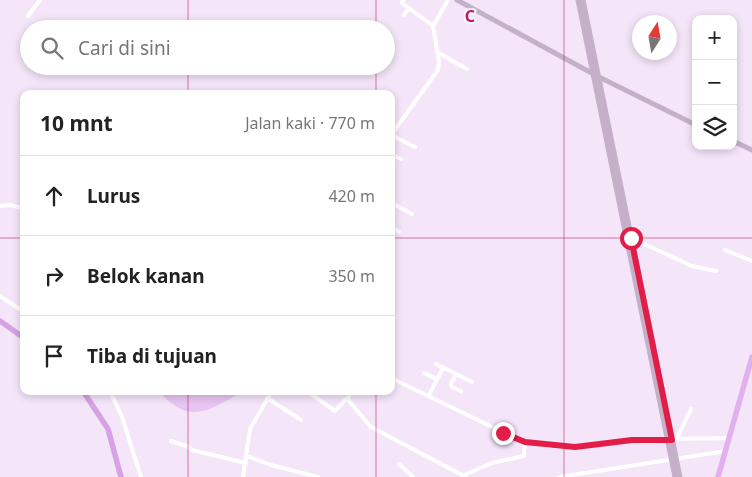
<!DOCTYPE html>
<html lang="id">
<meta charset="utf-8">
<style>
:root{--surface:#fff;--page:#f2f2f2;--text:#222;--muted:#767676;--line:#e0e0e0}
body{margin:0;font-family:"Noto Sans",sans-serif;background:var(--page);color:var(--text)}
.controls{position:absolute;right:15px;top:15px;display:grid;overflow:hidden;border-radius:10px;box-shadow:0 2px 8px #0003}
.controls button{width:45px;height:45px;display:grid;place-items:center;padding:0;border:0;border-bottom:1px solid var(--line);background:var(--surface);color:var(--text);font:25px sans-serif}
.compass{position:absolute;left:632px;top:15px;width:45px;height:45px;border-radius:50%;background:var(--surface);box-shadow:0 2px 8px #0003;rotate:11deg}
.stop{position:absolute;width:15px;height:15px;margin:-11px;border:4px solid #e11d48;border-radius:50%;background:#fff}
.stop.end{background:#e11d48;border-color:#fff;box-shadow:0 1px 5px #0008}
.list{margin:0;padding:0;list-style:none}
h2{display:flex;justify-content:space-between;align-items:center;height:65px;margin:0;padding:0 20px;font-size:21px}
h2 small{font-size:16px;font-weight:400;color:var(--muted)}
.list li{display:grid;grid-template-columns:32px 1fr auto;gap:15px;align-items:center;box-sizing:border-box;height:80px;padding:0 20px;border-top:1px solid var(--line)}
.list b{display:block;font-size:19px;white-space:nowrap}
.list em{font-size:16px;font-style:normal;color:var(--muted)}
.icon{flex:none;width:28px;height:28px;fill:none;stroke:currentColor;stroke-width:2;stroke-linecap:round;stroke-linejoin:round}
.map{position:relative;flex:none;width:752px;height:477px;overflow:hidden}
.search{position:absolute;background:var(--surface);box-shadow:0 2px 8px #0003;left:20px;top:20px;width:375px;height:55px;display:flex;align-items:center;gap:12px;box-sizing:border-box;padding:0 18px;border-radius:28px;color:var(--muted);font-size:19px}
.panel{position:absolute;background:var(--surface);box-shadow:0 2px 8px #0003;left:20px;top:90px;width:375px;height:305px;border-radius:10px}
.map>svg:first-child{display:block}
.green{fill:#e7c4f1}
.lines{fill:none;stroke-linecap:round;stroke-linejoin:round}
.river{stroke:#d6a1e5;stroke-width:5.5}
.street{stroke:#fff;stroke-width:4}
.secondary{stroke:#c5b0ca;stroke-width:5}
.primary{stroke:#e2b0ef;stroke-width:5.5}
.route{stroke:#e11d48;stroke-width:6}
.grid{fill:none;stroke:#c2185b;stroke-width:1;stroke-opacity:0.55}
.grid-label{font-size:16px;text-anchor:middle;font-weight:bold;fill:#c2185b;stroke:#fcf6fe;stroke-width:4;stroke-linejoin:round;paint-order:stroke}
</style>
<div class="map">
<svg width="752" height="477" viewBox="0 0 752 477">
<rect width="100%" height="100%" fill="#f4e5f9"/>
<path class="green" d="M159 391H240C236 396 230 399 224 402 197 418 179 415 159 391Z"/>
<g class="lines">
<path class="river" d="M0 321 24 338
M83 391 108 429 121 477"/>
<path class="street" d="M404 15 409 8
M28 16 40 0
M433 26 448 0
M437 52 467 69
M391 135 438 70 439 61 433 26 402 3 403 0
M391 135 415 147
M391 155 401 159
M391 205 394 204 412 214
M0 206 11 205 24 209
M391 227 399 232
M631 238 692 266 716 271
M725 250 752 261
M0 296 24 312
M436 364 472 382
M424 373 437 379
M456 374 451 384 452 387 461 391
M391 378 517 439C553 453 593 444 630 441 663 438 697 439 730 438
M110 391 122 417 141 477
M307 391 335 411 348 397
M350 391 348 400 371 427 466 477
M429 395 443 368
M267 398 301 420
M676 440 691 409
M171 441 189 447 192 450 246 463
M247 456 271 465 318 477
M399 464 413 477
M464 475 492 463 524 456 525 442
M243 477 250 429 272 391
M559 477 726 451"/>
<path class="secondary" d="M457 0 599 77 696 125
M578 0 675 477
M583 0 680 477
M733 141 752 150"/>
<path class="primary" d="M718 477 752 357"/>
</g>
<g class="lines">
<path class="route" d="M503 433 525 442 575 447 632 440H672L631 238"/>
</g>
<path class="grid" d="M188 0V29M376 0V29M564 0V477M188 66V94M376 66V94M0 238H24M391 238H752M188 391V477M376 391V477"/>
<g class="grid-label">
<text x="470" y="22">C</text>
</g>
</svg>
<div class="controls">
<button>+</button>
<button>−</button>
<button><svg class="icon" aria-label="layers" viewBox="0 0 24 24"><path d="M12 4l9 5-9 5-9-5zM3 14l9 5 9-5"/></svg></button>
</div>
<svg class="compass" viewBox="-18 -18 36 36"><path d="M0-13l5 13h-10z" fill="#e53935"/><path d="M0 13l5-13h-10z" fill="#767676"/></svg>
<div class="stop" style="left:631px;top:238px"></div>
<div class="stop end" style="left:503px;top:433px"></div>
<div class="search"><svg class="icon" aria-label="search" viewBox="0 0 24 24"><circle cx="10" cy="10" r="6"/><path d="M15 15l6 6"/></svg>Cari di sini</div>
<section class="panel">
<h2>10 mnt<small>Jalan kaki · 770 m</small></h2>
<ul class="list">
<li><svg class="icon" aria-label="ahead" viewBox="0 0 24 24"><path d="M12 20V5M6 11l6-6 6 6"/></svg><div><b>Lurus</b></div><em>420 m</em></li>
<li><svg class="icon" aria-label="right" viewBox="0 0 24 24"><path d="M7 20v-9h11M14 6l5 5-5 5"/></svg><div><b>Belok kanan</b></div><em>350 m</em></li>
<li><svg class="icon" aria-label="arrive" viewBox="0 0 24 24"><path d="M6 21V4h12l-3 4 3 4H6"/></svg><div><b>Tiba di tujuan</b></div></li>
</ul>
</section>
</div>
